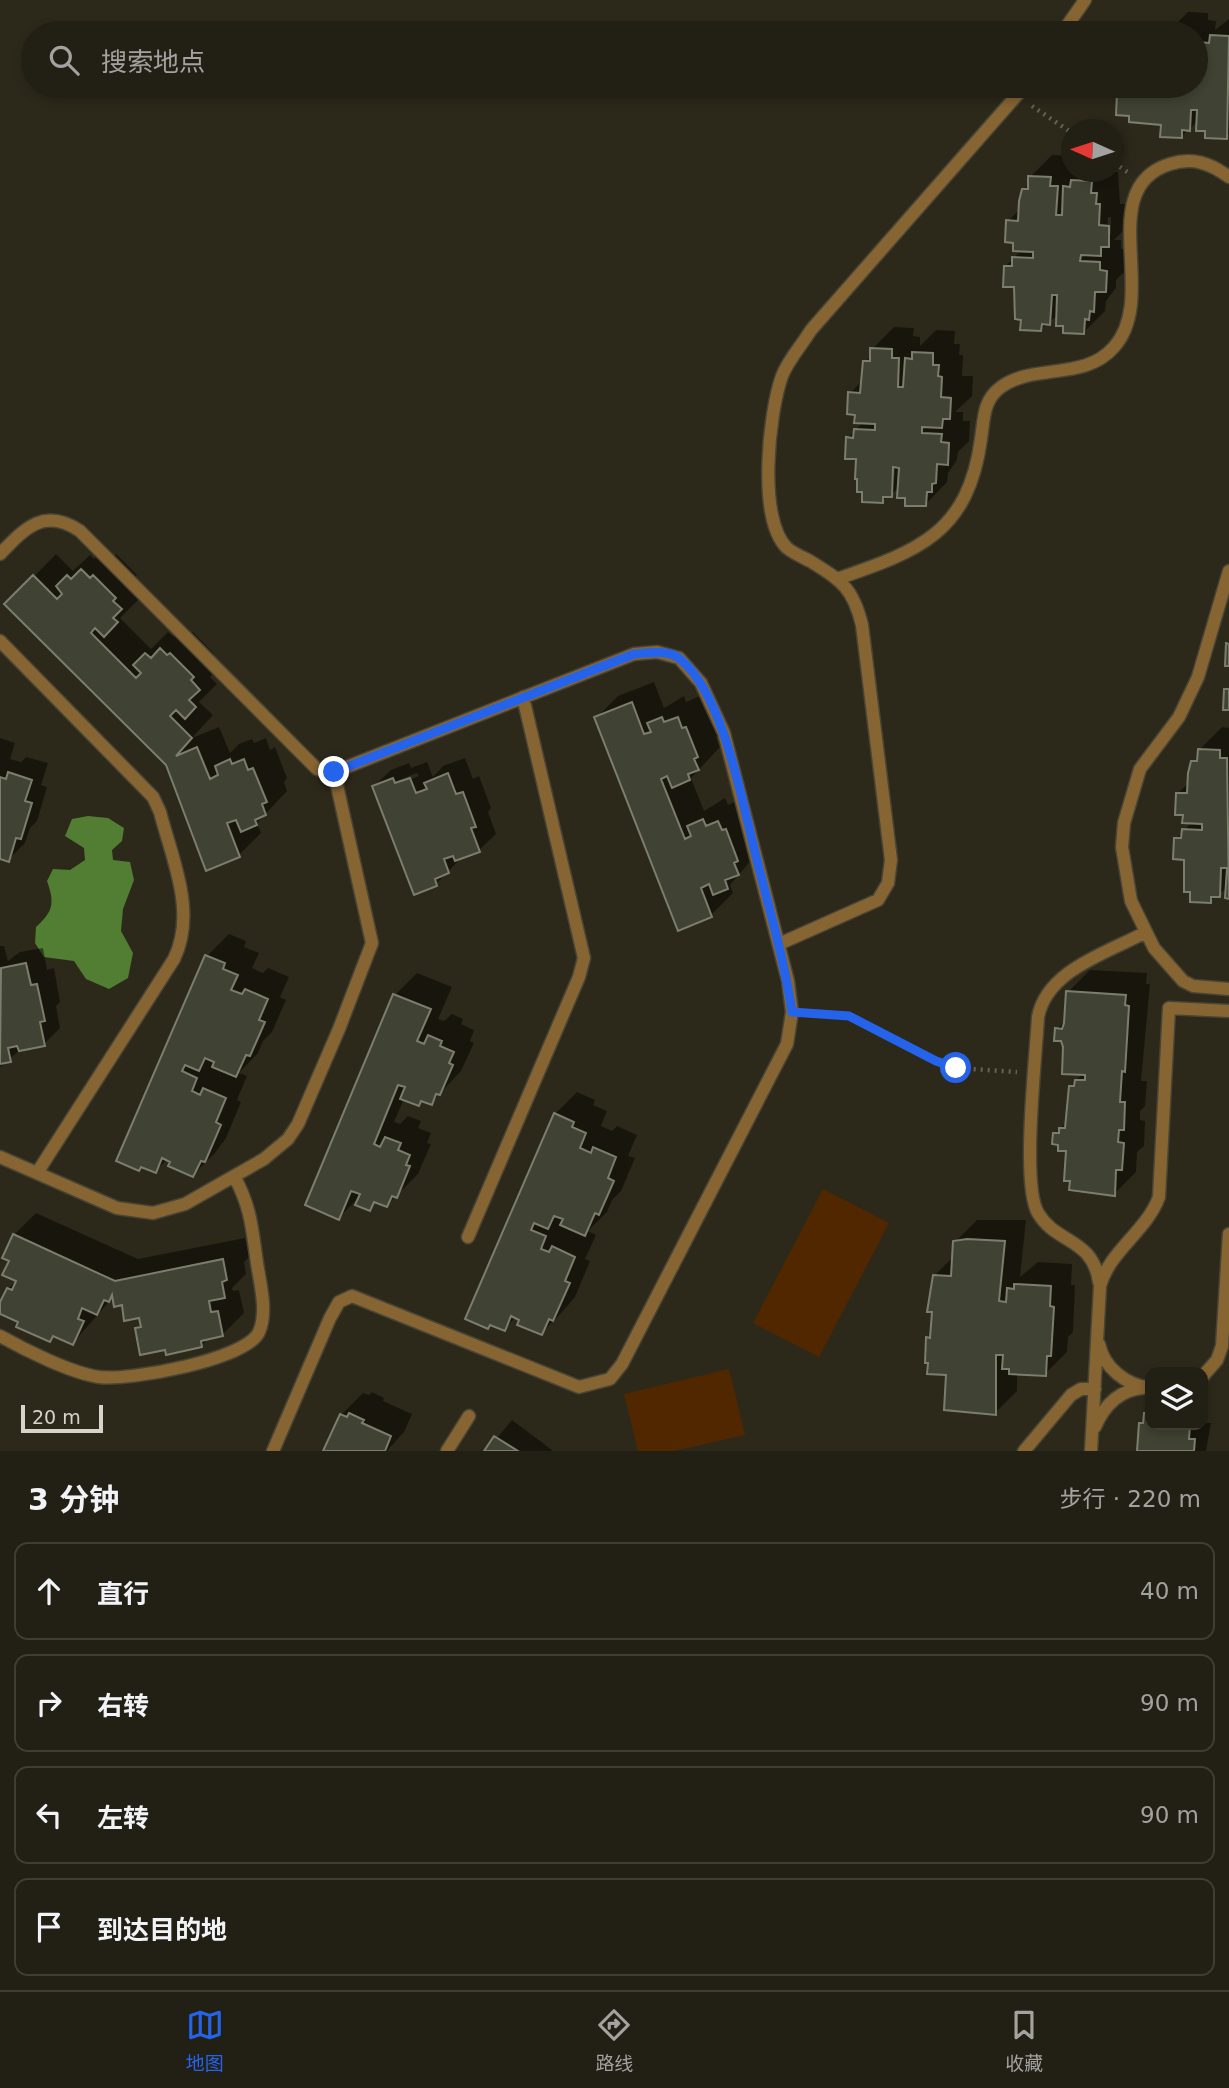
<!DOCTYPE html>
<html lang="zh">
<meta charset="utf-8">
<style>
:root{--surface:#221f14;--page:#2a271d;--text:#f1f3f6;--muted:#a2a2a0;--line:#3f3d34;--accent:#2563eb}
body{margin:0;font-family:"DejaVu Sans","Noto Sans SC",sans-serif;background:var(--page);color:var(--text)}
.controls{position:absolute;right:21px;bottom:21px;display:grid;overflow:hidden;border-radius:14px;box-shadow:0 4px 10px #0003}
.controls button{width:63px;height:63px;display:grid;place-items:center;padding:0;border:0;border-bottom:2px solid var(--line);background:var(--surface);color:var(--text);font:35px sans-serif}
.compass{position:absolute;left:1061px;top:119px;width:63px;height:63px;border-radius:50%;background:var(--surface);box-shadow:0 4px 10px #0003;rotate:273deg}
.scale{position:absolute;left:21px;bottom:18px;width:82px;box-sizing:border-box;padding-left:7px;border:4px solid #d6d4cb;border-top:0;font-size:19px;line-height:24px;white-space:nowrap;color:#d6d4cb;-webkit-text-stroke:5px #2d291a;paint-order:stroke}
.stop{position:absolute;width:21px;height:21px;margin:-16px;border:5px solid #2563eb;border-radius:50%;background:#fff}
.stop.end{background:#2563eb;border-color:#fff;box-shadow:0 2px 7px #0008}
.list{margin:0;padding:0;list-style:none}
h2{display:flex;justify-content:space-between;align-items:center;height:91px;margin:0;padding:0 28px;font-size:30px}
h2 small{font-size:23px;font-weight:400;color:var(--muted)}
.list li{display:grid;grid-template-columns:46px 1fr auto;gap:21px;align-items:center;box-sizing:border-box;height:98px;margin:0 14px 14px;padding:0 14px;border:2px solid var(--line);border-radius:14px}
.list b{display:block;font-size:26px;white-space:nowrap}
.list em{font-size:23px;font-style:normal;color:var(--muted)}
.icon{flex:none;width:38px;height:38px;fill:none;stroke:currentColor;stroke-width:2;stroke-linecap:round;stroke-linejoin:round}
.map{position:relative;flex:none;width:1229px;height:1451px;overflow:hidden}
.search{position:absolute;background:var(--surface);box-shadow:0 4px 10px #0003;left:21px;right:21px;top:21px;height:77px;display:flex;align-items:center;gap:18px;box-sizing:border-box;padding:0 24px;border-radius:38px;color:var(--muted);font-size:26px}
.sheet{height:539px;background:var(--surface)}
nav{display:flex;justify-content:space-around;align-items:center;box-sizing:border-box;height:98px;border-top:2px solid var(--line);background:var(--surface);font-size:19px;color:var(--muted)}
nav a{display:grid;justify-items:center;gap:4px}
nav .on{color:var(--accent)}
.map>svg:first-child{display:block}
.green{fill:#512700}
.water{fill:#517e32}
.shadow{fill:#0007;fill-rule:evenodd}
.building{fill:#404333;stroke:#7b7e6c;stroke-width:2}
.lines{fill:none;stroke-linecap:round;stroke-linejoin:round}
.lane-casing{stroke:#484436;stroke-width:15}
.path{stroke:#656255;stroke-width:4.5;stroke-dasharray:2 5;stroke-linecap:butt}
.lane{stroke:#876533;stroke-width:12}
.route{stroke:#2563eb;stroke-width:9}
</style>
<div class="map">
<svg width="1229" height="1451" viewBox="0 0 1229 1451">
<rect width="100%" height="100%" fill="#2d291a"/>
<path class="green" d="M823 1189 889 1223 819 1357 753 1323Z
M729 1369 745 1435 674 1451H638L624 1394Z"/>
<path class="water" d="M88 816 108 818 124 828 122 841 112 850 113 860 130 862 134 880 123 909 121 931 133 953 128 978 109 989 86 979 74 961 44 957 35 943 36 927C53 912 55 903 47 881L53 869 70 870 85 860 84 848 65 836 72 819Z"/>
<path class="shadow" d="M1188 12 1208 13V20L1216 21 1215 30 1229 19V134L1226 137 1207 129 1199 120 1182 136 1163 124 1131 114 1119 93 1127 86H1196V33H1141L1156 25 1178 22Z
M1052 155 1072 156V172L1078 174 1118 172 1120 204H1131L1130 224 1114 240H1121V249H1128L1127 269 1116 280V288L1106 301 1105 311 1083 333 1058 315 1041 329 1023 318 1016 286 1006 266 1022 249 1008 221 1020 209 1023 190 1030 183V177ZM1108 217H1111V234H1107Z
M894 327 914 328 913 336 920 337V346L936 330 955 331 954 344H960L959 355H963L962 376H973L972 396 955 412H963V421H970L969 441 958 452 957 460 948 473 947 482 925 505 907 497 900 487 882 501 848 438 863 422 856 413 850 393 863 380 865 362 872 355V349ZM892 458 896 459 894 481H891Z
M104 549 113 557 116 554 137 575 134 578 142 586 134 595 139 599 120 618 151 649 168 632 174 637 183 628 190 635 193 632 214 654 211 657 220 667 210 677 217 684 199 702 213 715 192 738 219 727 230 753 239 744 252 739 254 743 266 738 270 750 275 747 287 778 284 782 287 791 257 823 261 833 239 855 168 764 7 604 56 554 73 571 90 555 94 559ZM84 570 97 583 95 585 81 572Z
M654 682 664 708 684 696 686 702 700 696 704 708 708 706 719 734 716 737 720 747 691 778 704 811 725 798 728 805 740 800 748 808 759 838 755 841 759 851 730 885 733 893 711 915 679 928 596 718 618 696Z
M1222 727 1229 728V897L1228 887 1210 901 1176 839 1192 822 1184 814 1178 793 1190 782 1193 762 1199 756 1200 749Z
M0 738 15 743 10 759 21 762 26 757 48 763 41 785 47 787 37 821 30 828 25 843 8 860 0 857Z
M465 758 473 779 479 776 491 808 488 812 496 834 479 850 463 856 436 884 374 786 391 770 409 763 411 768 427 762 433 777 443 766ZM417 773 419 776 394 786V782Z
M229 934 246 941 244 947 259 953 252 968 263 973 268 968 289 977 280 997 286 1000 272 1032 263 1041 258 1053 239 1073 247 1076 237 1100 241 1102 226 1138 215 1153 193 1175 168 1159 155 1171 207 956Z
M0 946H4L8 961 20 952 43 948 47 970 54 968 60 1002 56 1006 60 1028 44 1044 21 1049 0 1067Z
M1090 970 1147 973 1146 984H1150L1141 1081H1147L1145 1106 1140 1111V1120L1145 1121 1144 1146 1137 1152 1136 1172 1114 1194 1054 1134 1068 1121 1070 1087 1083 1073 1057 1029 1066 1020 1068 992Z
M417 973 452 987 438 1019 444 1021 452 1014 463 1019 461 1024 474 1030 470 1041 474 1043 461 1071 431 1103 423 1099 418 1104 404 1099 394 1122 400 1124 408 1116 421 1121 418 1128 431 1133 427 1143 431 1144 418 1174 387 1205 377 1201 369 1209 360 1196 339 1218 307 1204 395 995Z
M577 1092 595 1100 593 1105 607 1111 601 1126 612 1131 617 1126 637 1135 628 1156 635 1158 621 1191 612 1200 607 1212 588 1231 596 1235 585 1259 590 1261 575 1297 563 1311 542 1333 516 1317 504 1329 555 1114Z
M36 1213 138 1259 245 1238 249 1257 244 1262 246 1274 232 1288 233 1291 239 1290 244 1313 222 1335 210 1337 201 1346 166 1348 137 1329 142 1324 140 1316 114 1296 73 1343 55 1335 50 1340 0 1312 8 1289 17 1280 11 1260 14 1235Z
M977 1220H1026L1020 1277 1038 1262 1072 1264 1071 1285H1075L1073 1332 1068 1337 1067 1352 1045 1374 1017 1373V1391L995 1413 948 1374 928 1338 932 1334 931 1287 934 1276 954 1256 955 1242Z
M372 1392 384 1398 383 1401 412 1414 404 1432 387 1451H325L341 1415 363 1393 369 1395Z
M1203 1396H1207L1205 1423H1211L1206 1451H1139L1140 1423 1150 1409V1425H1203Z
M512 1420 552 1450 551 1451H486Z"/>
<path class="building" d="M1210 35 1229 36 1227 139 1205 138V131H1196L1197 110H1191L1190 131 1182 130V138L1160 137 1161 125 1129 122V116L1116 115 1117 93H1125L1126 86H1196V62H1200V42L1209 43Z
M1028 176 1051 177 1050 186H1058L1056 215H1062L1063 186 1070 187 1071 180 1092 181 1091 193H1097L1096 204H1100L1099 225 1109 226V247H1101V256L1081 255 1080 261 1100 262V270L1107 271 1106 292H1095L1094 312 1090 311 1089 320 1085 319 1084 334 1063 333V326H1056L1057 295H1052L1050 325 1042 324 1041 331 1020 330 1021 320 1015 319 1014 287H1003L1004 266H1012V257L1033 258V252L1013 251V243L1005 242 1006 220 1018 221 1019 201 1022 189H1028Z
M870 348 892 349V358H899L898 387H903L905 358 912 359V352L933 353V365H939L938 376 942 377 941 397 951 398 950 419H943L942 428 922 427V433L942 434 941 442 949 443 948 465 937 464 936 483 932 484V492H927L926 506H905V498H897L899 468 893 467 892 497H883V503L862 502V492H857V479H855L856 459H845L846 437 853 438 854 429 875 430V424L854 423 855 415 847 414 848 392 860 393 863 361H870Z
M81 569 90 578 93 575 116 598 113 601 122 609 113 618 118 622 104 637 95 628 91 633 136 678 141 673 133 665 145 653 151 658 160 648 167 655 170 653 194 677 191 680 200 690 189 700 196 707 185 719 176 710 170 716 192 738 176 756 197 747 210 779 218 775 215 766 230 759 232 764 244 759 248 770 253 768 267 802 262 804 266 815 255 820 257 825 241 832 236 820 227 823 240 857 206 871 166 765 4 604 33 575 57 599 62 594 56 586 67 575 71 579Z
M1226 643 1229 644V666H1225Z
M1224 689H1229V710H1223Z
M632 702 644 734 651 732 647 723 662 717 664 722 678 717 682 728 686 727 698 757 694 759 699 770 688 774 690 780 672 788 667 776 661 779 685 839 691 836 687 826 703 819 706 826 718 821 722 830 726 829 738 861 734 863 739 875 725 880 728 889 713 895 709 884 701 888 712 917 678 931 594 717Z
M1198 749 1220 750V758H1227L1229 899 1225 898 1227 868H1221L1220 897H1211V903L1190 902V892H1184V860L1173 859 1174 838H1181L1182 829 1202 830V824L1182 823 1183 815H1175L1176 793H1187L1188 773 1191 761H1197Z
M8 772 32 780 25 801 32 803 21 839 16 838 9 862 0 859V777L6 779Z
M448 773 456 794 463 792 476 827 471 828 480 852 455 861 453 856 444 859 449 873 435 879 437 886 414 895 372 786 393 778 395 783 410 778 416 793 427 789 424 783Z
M205 955 225 963 223 969 238 975 231 990 242 994 245 989 268 999 259 1020 265 1022 250 1056 246 1055 236 1077 212 1067 214 1062 205 1058 199 1071 185 1065 182 1071 197 1078 192 1091 200 1095 203 1088 226 1098 216 1122 221 1125 205 1162 201 1161 193 1177 168 1166 170 1162 162 1158 156 1173 141 1167 139 1171 116 1161Z
M26 963 31 985 37 984 45 1021 40 1022 45 1046 19 1051 17 1046 8 1048 11 1062 0 1064 1 968Z
M1066 991 1126 995 1125 1005 1129 1006 1125 1072 1122 1071 1120 1102H1125L1124 1130H1119L1118 1142 1124 1143 1122 1170H1116L1115 1196 1069 1190 1070 1181H1064L1066 1151H1058V1145L1052 1144 1053 1133H1059V1128H1065L1069 1086H1074L1075 1080H1085V1075L1062 1074 1063 1047 1061 1041H1054L1055 1028 1062 1029 1064 1023Z
M393 994 431 1009 417 1041 424 1044 428 1035 442 1041 440 1046 454 1052 449 1063 453 1065 440 1095 436 1094 432 1105 421 1101 419 1106 400 1099 405 1087 398 1085 374 1144 380 1147 385 1137 401 1143 398 1150 410 1155 406 1165 410 1166 397 1198 392 1196 387 1207 374 1202 370 1211 355 1205 360 1194 351 1191 339 1220 305 1205Z
M554 1113 574 1122 572 1127 586 1133 580 1148 591 1153 593 1147 616 1157 608 1178 614 1181 599 1215 595 1213 585 1236 560 1225 563 1219 554 1216 548 1229 534 1223 531 1230 546 1236 541 1249 549 1252 552 1246 575 1257 565 1281 570 1283 553 1321 549 1319 542 1335 517 1325 519 1320 511 1316 505 1331 490 1325 488 1329 465 1319Z
M13 1234 115 1281 223 1259 227 1280 222 1282 225 1298 209 1301 211 1312 218 1311 223 1336 201 1341 202 1347 166 1355 165 1350 140 1355 135 1328 141 1327 139 1318 124 1321 122 1305 114 1307 112 1295 109 1302 104 1300 97 1315 82 1308 78 1319 84 1321 73 1345 53 1336 50 1342 16 1327 18 1322 0 1314V1302L7 1288 12 1290 16 1281 2 1275 9 1261 2 1258Z
M967 1239 1005 1241 999 1301 1006 1302 1007 1288 1014 1289V1284L1051 1286 1050 1306 1054 1307 1051 1356H1047L1046 1376 1009 1374V1369H1002L1003 1355H996V1415L944 1410 946 1375 927 1374 928 1363H925L926 1337 930 1338 932 1312H927L933 1275 951 1276 953 1241Z
M349 1413 364 1420 362 1423 391 1436 385 1451H323L340 1414 347 1417Z
M1144 1413H1150V1425H1190L1189 1439H1195L1194 1451H1137L1139 1423H1143Z
M494 1436 518 1451H484Z"/>
<g class="lines">
<defs>
<path id="lane" d="M1062 33 1085 0
M0 554C25 528 44 507 80 531L317 769 334 772 634 654 657 652 679 658 701 683 724 733 788 981 792 1012 787 1044 622 1364 610 1379 579 1387 352 1296 339 1302 330 1318 273 1451
M1229 571 1198 677 1179 717 1140 769 1124 823 1122 847 1131 901 1154 948 1183 981 1193 986 1229 989
M837 579C918 551 968 534 981 439 984 419 983 400 1001 387 1034 363 1085 381 1114 347 1160 296 1093 188 1170 164 1193 157 1210 163 1229 177
M0 641 153 797 160 812C172 859 197 912 174 959L37 1173
M779 944 878 900 888 883 891 860 862 625C853 588 842 581 810 561 802 557 793 553 787 548 757 519 769 412 782 376 788 360 802 345 811 330L1025 86
M0 1157 117 1208 153 1213 185 1204 264 1159 288 1139 298 1124 339 1029 372 943 334 772
M468 1237 579 977 584 958 523 697
M1099 1282C1093 1238 1056 1244 1038 1213 1021 1184 1036 1057 1038 1017 1047 970 1107 953 1144 933
M0 1336C25 1350 71 1373 99 1377 129 1381 246 1360 259 1332 268 1311 260 1284 257 1263 252 1228 251 1207 234 1176
M1099 1344C1104 1368 1126 1385 1150 1388
M1203 1376 1217 1360 1222 1346 1229 1234
M1095 1427C1104 1406 1119 1390 1143 1388
M447 1451 469 1416
M1024 1451 1071 1395 1081 1389H1095
M1091 1451 1100 1286C1110 1250 1146 1232 1159 1197L1169 1008 1229 1011"/>
</defs>
<use href="#lane" class="lane-casing"/>
<path class="path" d="M1032 106 1072 133
M1114 163 1129 173
M811 1013 849 1016 936 1061 956 1068 1017 1072"/>
<use href="#lane" class="lane"/>
</g>
<g class="lines">
<path class="route" d="M334 772 634 654C648 653 668 649 680 659 724 695 742 802 756 856 769 908 784 959 792 1012L849 1016 936 1061 956 1068"/>
</g>
</svg>
<div class="controls">
<button><svg class="icon" aria-label="layers" viewBox="0 0 24 24"><path d="M12 4l9 5-9 5-9-5zM3 14l9 5 9-5"/></svg></button>
</div>
<svg class="compass" viewBox="-18 -18 36 36"><path d="M0-13l5 13h-10z" fill="#e53935"/><path d="M0 13l5-13h-10z" fill="#a2a2a0"/></svg>
<div class="scale">20 m</div>
<div class="stop" style="left:956px;top:1068px"></div>
<div class="stop end" style="left:334px;top:772px"></div>
<div class="search"><svg class="icon" aria-label="search" viewBox="0 0 24 24"><circle cx="10" cy="10" r="6"/><path d="M15 15l6 6"/></svg>搜索地点</div>
</div>
<section class="sheet">
<h2>3 分钟<small>步行 · 220 m</small></h2>
<ul class="list">
<li><svg class="icon" aria-label="ahead" viewBox="0 0 24 24"><path d="M12 20V5M6 11l6-6 6 6"/></svg><div><b>直行</b></div><em>40 m</em></li>
<li><svg class="icon" aria-label="right" viewBox="0 0 24 24"><path d="M7 20v-9h11M14 6l5 5-5 5"/></svg><div><b>右转</b></div><em>90 m</em></li>
<li><svg class="icon" aria-label="left" viewBox="0 0 24 24"><path d="M17 20v-9H6M10 6l-5 5 5 5"/></svg><div><b>左转</b></div><em>90 m</em></li>
<li><svg class="icon" aria-label="arrive" viewBox="0 0 24 24"><path d="M6 21V4h12l-3 4 3 4H6"/></svg><div><b>到达目的地</b></div></li>
</ul>
</section>
<nav>
<a class="on"><svg class="icon" aria-label="map" viewBox="0 0 24 24"><path d="M3 6l6-2 6 2 6-2v14l-6 2-6-2-6 2zM9 4v14M15 6v14"/></svg>地图</a>
<a><svg class="icon" aria-label="directions" viewBox="0 0 24 24"><path d="M12 3l9 9-9 9-9-9zM9 14v-3h6M13 9l2 2-2 2"/></svg>路线</a>
<a><svg class="icon" aria-label="saved" viewBox="0 0 24 24"><path d="M7 4h10v16l-5-4-5 4z"/></svg>收藏</a>
</nav>
